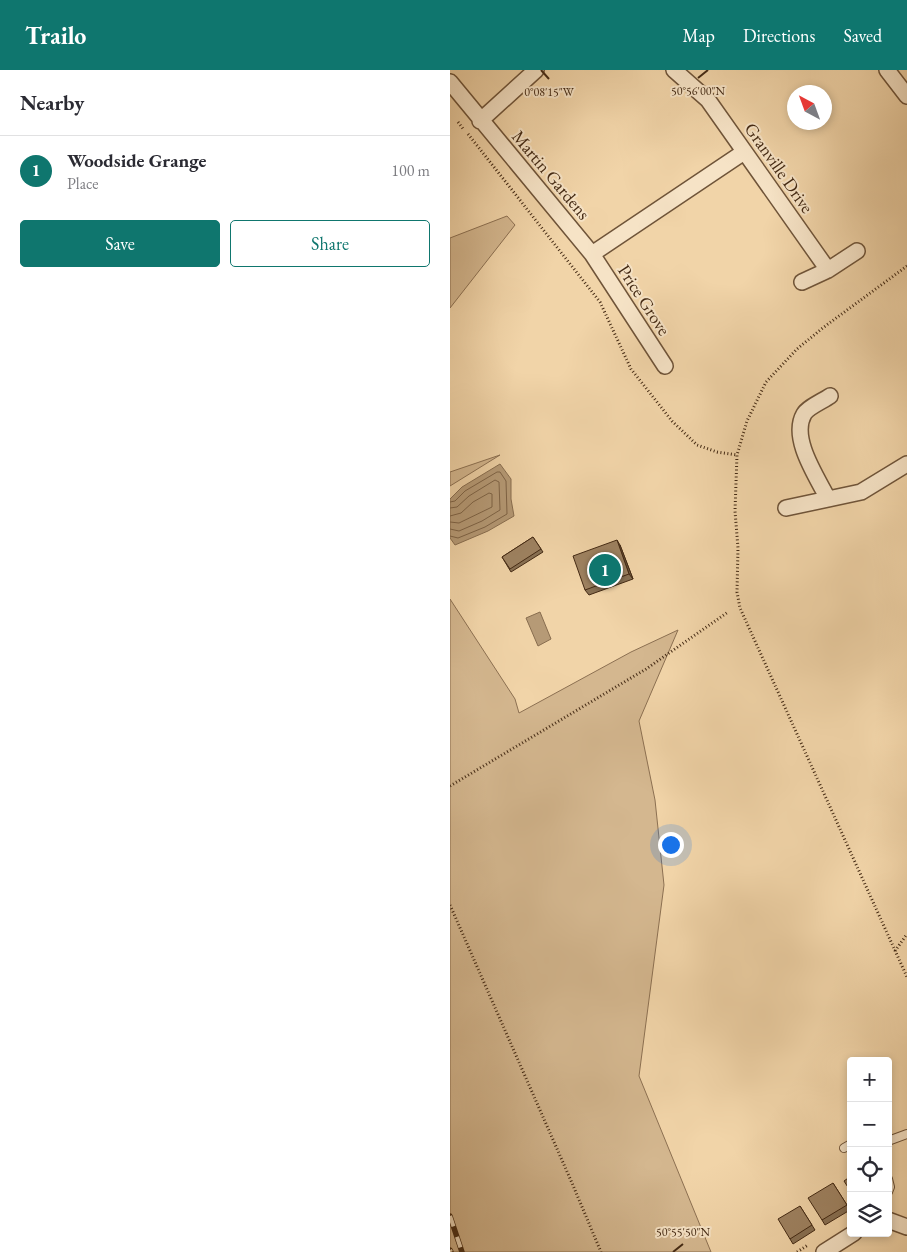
<!DOCTYPE html>
<meta charset="utf-8">
<style>
:root{--surface:#fff;--page:#f7f7f7;--text:#2b2b33;--muted:#7c7c81;--line:#e1e1e2;--accent:#0f766e}
body{margin:0;font-family:"EB Garamond",serif;background:var(--page);color:var(--text)}
.controls{position:absolute;right:15px;bottom:15px;display:grid;overflow:hidden;border-radius:5px;box-shadow:0 2px 8px #0003}
.controls button{width:45px;height:45px;display:grid;place-items:center;padding:0;border:0;border-bottom:1px solid var(--line);background:var(--surface);color:var(--text);font:25px sans-serif}
.compass{position:absolute;left:337px;top:15px;width:45px;height:45px;border-radius:50%;background:var(--surface);box-shadow:0 2px 8px #0003;rotate:319deg}
.you{position:absolute;left:220px;top:774px;width:18px;height:18px;margin:-12px;border:4px solid #fff;border-radius:50%;background:#1a73e8;box-shadow:0 0 0 8px #1a73e833}
.badge{display:grid;place-items:center;width:32px;height:32px;border-radius:50%;background:var(--accent);color:#fff;font-size:16px;font-weight:700}
.pin{position:absolute;translate:-50% -50%;border:2px solid #fff;box-shadow:0 1px 5px #0006}
.list{margin:0;padding:0;list-style:none}
h2{display:flex;justify-content:space-between;align-items:center;height:65px;margin:0;padding:0 20px;font-size:21px}
h2 small{font-size:16px;font-weight:400;color:var(--muted)}
.list li{display:grid;grid-template-columns:32px 1fr auto;gap:15px;align-items:center;box-sizing:border-box;height:70px;padding:0 20px;border-top:1px solid var(--line)}
.list b{display:block;font-size:19px;white-space:nowrap}
.list p{margin:0;font-size:16px;white-space:nowrap;color:var(--muted)}
.list em{font-size:16px;font-style:normal;color:var(--muted)}
.actions{display:flex;gap:10px;padding:15px 20px}
.actions a{flex:1;padding:11px 0;border:1px solid var(--accent);border-radius:5px;text-align:center;font-size:18px;color:var(--accent)}
.actions .main{background:var(--accent);color:#fff}
.icon{flex:none;width:28px;height:28px;fill:none;stroke:currentColor;stroke-width:2;stroke-linecap:round;stroke-linejoin:round}
.map{position:relative;flex:none;width:457px;height:1182px;overflow:hidden}
header{display:flex;align-items:center;gap:30px;box-sizing:border-box;height:70px;padding:0 25px;background:var(--accent);color:#fff}
header strong{font-size:24px}
nav{display:flex;gap:28px;margin-inline-start:auto;font-size:18px}
main{display:flex}
aside{flex:1;background:var(--surface)}
.map>svg:first-child{display:block}
.green{fill:#d4b78f;stroke:#8c7052}
.water{fill:#b69a76;stroke:#886d4f}
.lines{fill:none;stroke-linecap:round;stroke-linejoin:round}
.shore{stroke:#7d6245;stroke-width:1}
.lane-casing{stroke:#6f5439;stroke-width:10}
.street-casing{stroke:#6f5439;stroke-width:18}
.path{stroke:#442a14;stroke-width:3;stroke-dasharray:1 2.5;stroke-linecap:butt}
.lane{stroke:#f6e3c6;stroke-width:8}
.street{stroke:#f6e3c6;stroke-width:15}
.rail-casing{stroke:#442a14;stroke-width:5.5}
.rail{stroke:#f6e3c6;stroke-width:4;stroke-dasharray:11;stroke-linecap:butt}
.wall{fill:#887053;stroke:#442a14}
.shaded-wall{fill:#6f5b44;stroke:#442a14}
.building{fill:#9e8261;stroke:#442a14}
.ticks{fill:none;stroke:#442a14;stroke-width:2}
.labels{text-anchor:middle;stroke-width:4;stroke-linejoin:round;paint-order:stroke}
.street-label{font-size:18px;fill:#442a14;stroke:#f6e3c6}
.ticks-label{font-size:12px;text-anchor:middle;fill:#442a14;stroke:#f6e3c6;stroke-width:4;stroke-linejoin:round;paint-order:stroke}
</style>
<header>
<strong>Trailo</strong>
<nav><a>Map</a><a>Directions</a><a>Saved</a></nav>
</header>
<main>
<aside>
<h2>Nearby<small></small></h2>
<ul class="list">
<li><span class="badge">1</span><div><b>Woodside Grange</b><p>Place</p></div><em>100 m</em></li>
</ul>
<div class="actions"><a class="main">Save</a><a>Share</a></div>
</aside>
<div class="map">
<svg width="457" height="1182" viewBox="0 0 457 1182">
<rect width="100%" height="100%" fill="#f1d4a8"/>
<filter id="stains"><feTurbulence type="fractalNoise" baseFrequency=".004" numOctaves="4"/><feColorMatrix values="0 0 0 0 .2 0 0 0 0 .09 0 0 0 0 .02 0 0 0 .5 -.17"/></filter>
<radialGradient id="worn" r=".72"><stop offset=".6" stop-color="#630" stop-opacity="0"/><stop offset="1" stop-color="#630" stop-opacity=".3"/></radialGradient>
<path class="green" d="M57 146 65 155 0 238V168Z
M50 385 0 416V402Z
M0 529 65 629 69 643 181 582 228 560 189 651 205 730 214 815 189 1006 261 1182H0Z"/>
<path class="water" d="M50 394 61 409V429L64 446 38 461 5 475 0 468V429L12 417Z
M90 542 101 569 88 576 76 548Z"/>
<g class="lines">
<path class="shore" d="M0 432 5 431 15 421 47 402H50L56 411 57 444 35 457 8 468 0 466
M0 438 7 437 19 426 45 410 49 412 50 440 32 451 9 461 0 459
M0 446 11 443 23 432 39 423 42 424V437L9 453 0 452"/>
<defs>
<path id="lane" d="M438 1071 457 1064
M394 1078 401 1074
M438 1109 440 1117 438 1122"/>
<path id="street" d="M224 0 258 30 378 200
M437 0 457 26
M0 12 142 184 215 296
M30 51 86 0
M142 184 294 82
M352 212 378 200 407 181
M378 429C367 407 340 368 354 344 358 337 373 331 380 326
M336 438 411 422 457 394
M438 1150 457 1157
M374 1182 404 1163"/>
</defs>
<use href="#lane" class="lane-casing"/>
<use href="#street" class="street-casing"/>
<path class="path" d="M8 52 14 60
M18 64 150 232 181 299 222 351 247 375 267 382 287 385
M457 196 374 257 347 279 316 312 297 351 287 385 285 441 288 478 287 522 290 538 457 907
M0 716 196 599 278 542
M0 835 122 1113 151 1182
M445 881 457 864
M347 1182 358 1175"/>
<use href="#lane" class="lane"/>
<use href="#street" class="street"/>
<defs>
<path id="rail" d="M0 1146 12 1182
M0 1180 1 1182"/>
</defs>
<use href="#rail" class="rail-casing"/>
<use href="#rail" class="rail"/>
</g>
<path class="wall" d="M83 467 93 482 61 502 52 487Z
M170 475 183 509 139 525 135 520Z
M383 1113 400 1140 375 1155 372 1150Z
M350 1136 365 1160 343 1174 340 1169Z"/>
<path class="shaded-wall" d="M167 470 170 475 183 509 179 504Z"/>
<path class="building" d="M83 467 91 479 60 499 52 487Z
M167 470 179 504 135 520 123 486Z
M401 1106V1122L394 1111Z
M383 1113 397 1135 372 1150 358 1128Z
M350 1136 362 1155 340 1169 328 1149Z"/>
<path class="ticks" d="M91 0 99 9M248 8 258 0M223 1182 233 1174"/>
<g class="labels">
<g class="street-label">
<text transform="translate(329 98) rotate(55)" y="6">Granville Drive</text>
<text transform="translate(101 105) rotate(50)" y="6">Martin Gardens</text>
<text transform="translate(194 230) rotate(57)" y="6">Price Grove</text>
</g>
</g>
<g class="ticks-label">
<text x="248" y="25">50°56'00"N</text>
<text x="99" y="26">0°08'15"W</text>
<text x="233" y="1166">50°55'50"N</text>
</g>
<rect width="100%" height="100%" filter="url(#stains)"/>
<rect width="100%" height="100%" fill="url(#worn)"/>
</svg>
<div class="controls">
<button>+</button>
<button>−</button>
<button><svg class="icon" aria-label="locate" viewBox="0 0 24 24"><circle cx="12" cy="12" r="6"/><path d="M12 2v4M12 18v4M2 12h4M18 12h4"/></svg></button>
<button><svg class="icon" aria-label="layers" viewBox="0 0 24 24"><path d="M12 4l9 5-9 5-9-5zM3 14l9 5 9-5"/></svg></button>
</div>
<svg class="compass" viewBox="-18 -18 36 36"><path d="M0-13l5 13h-10z" fill="#e53935"/><path d="M0 13l5-13h-10z" fill="#7c7c81"/></svg>
<div class="you"></div>
<div class="pin badge" style="left:155px;top:500px">1</div>
</div>
</main>
